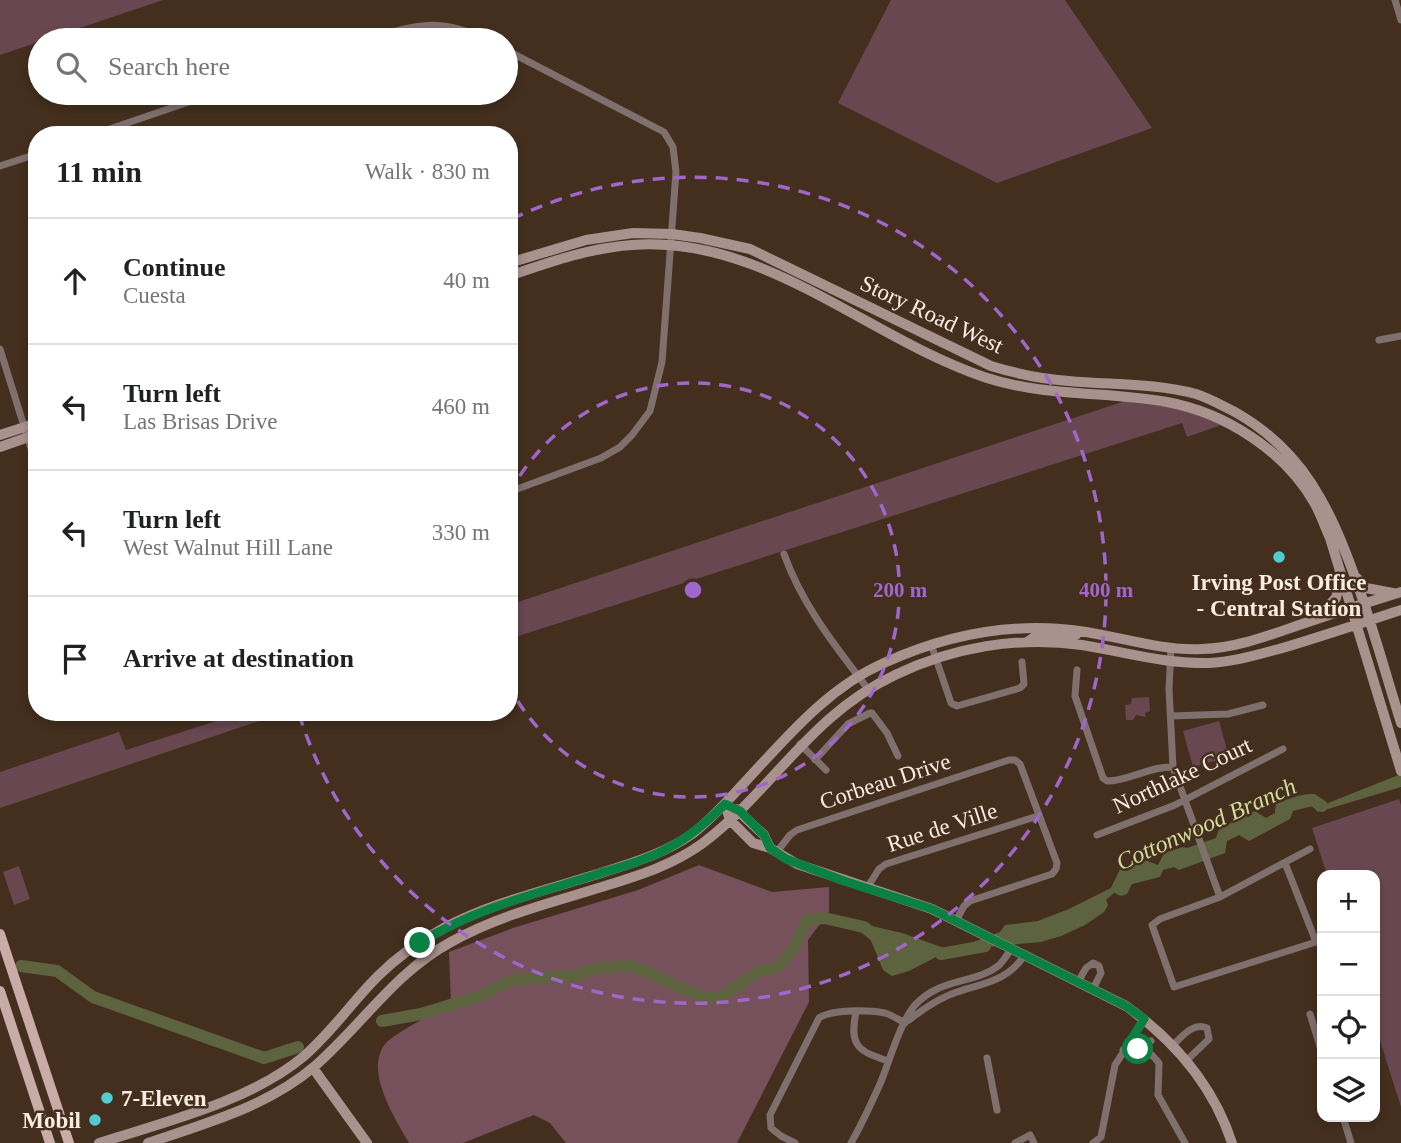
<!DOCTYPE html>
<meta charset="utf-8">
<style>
:root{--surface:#fff;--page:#f2f2f2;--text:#202124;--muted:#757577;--line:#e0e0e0}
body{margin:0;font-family:"Times New Roman",serif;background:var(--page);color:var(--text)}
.controls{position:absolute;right:21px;bottom:21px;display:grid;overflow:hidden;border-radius:14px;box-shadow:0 4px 10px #0003}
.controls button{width:63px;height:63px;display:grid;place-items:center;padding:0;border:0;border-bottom:2px solid var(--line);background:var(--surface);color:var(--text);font:35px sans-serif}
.stop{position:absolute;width:21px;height:21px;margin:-16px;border:5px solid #0b8043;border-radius:50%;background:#fff}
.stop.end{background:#0b8043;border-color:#fff;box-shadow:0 2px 7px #0008}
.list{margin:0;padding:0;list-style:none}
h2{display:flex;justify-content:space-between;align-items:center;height:91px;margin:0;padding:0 28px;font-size:30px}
h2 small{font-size:23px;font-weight:400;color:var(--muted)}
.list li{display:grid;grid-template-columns:46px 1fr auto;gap:21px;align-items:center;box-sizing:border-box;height:126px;padding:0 28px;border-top:2px solid var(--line)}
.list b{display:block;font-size:26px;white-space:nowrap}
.list p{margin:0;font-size:23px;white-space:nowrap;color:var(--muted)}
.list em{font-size:23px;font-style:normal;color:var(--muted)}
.icon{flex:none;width:38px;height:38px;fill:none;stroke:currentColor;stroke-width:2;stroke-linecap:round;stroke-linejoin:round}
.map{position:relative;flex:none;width:1401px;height:1143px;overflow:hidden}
.search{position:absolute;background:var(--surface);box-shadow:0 4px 10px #0003;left:28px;top:28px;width:490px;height:77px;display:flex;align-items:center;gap:18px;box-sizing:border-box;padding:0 24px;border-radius:38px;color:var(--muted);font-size:26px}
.panel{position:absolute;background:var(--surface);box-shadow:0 4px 10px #0003;left:28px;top:126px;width:490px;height:595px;border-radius:28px}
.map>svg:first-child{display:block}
.green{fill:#684751}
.forest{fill:#76505b}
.water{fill:#5e633f}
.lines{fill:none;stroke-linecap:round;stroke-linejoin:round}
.river{stroke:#5e633f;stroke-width:12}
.street{stroke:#7f706e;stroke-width:7}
.secondary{stroke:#a9928e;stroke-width:10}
.primary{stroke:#c9aba7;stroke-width:10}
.route{stroke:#0b8043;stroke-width:9}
.ring{fill:none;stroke:#a166c9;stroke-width:3.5;stroke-dasharray:12 9}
.poi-dot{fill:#51ccd4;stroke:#442f1e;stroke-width:2.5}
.labels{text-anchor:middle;stroke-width:5;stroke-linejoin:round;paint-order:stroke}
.street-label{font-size:23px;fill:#faece1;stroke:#442f1e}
.poi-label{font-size:23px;font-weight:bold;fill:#faece1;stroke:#442f1e}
.water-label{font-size:24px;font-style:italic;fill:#d2dc9c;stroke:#442f1e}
.centre{fill:#a166c9;stroke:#442f1e;stroke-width:3.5}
.ring-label{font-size:21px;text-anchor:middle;font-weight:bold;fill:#a166c9;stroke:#442f1e;stroke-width:5;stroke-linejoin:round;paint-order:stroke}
</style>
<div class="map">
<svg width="1401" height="1143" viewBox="0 0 1401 1143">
<rect width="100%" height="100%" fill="#442f1e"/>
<path class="green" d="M0 0H163L0 55Z
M891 0H1065L1152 128 997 183 838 103Z
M1125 401C1157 404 1193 407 1221 425L1187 437 1182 423 509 639V605Z
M1149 697 1150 711 1145 713 1146 717 1136 715 1133 720H1126L1125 705 1131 704 1132 698Z
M214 712H286L0 808V772L119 732 126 750 216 721Z
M1219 721 1229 757 1193 767 1183 731Z
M1399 799 1401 805V1107L1375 1025V875H1327L1312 828Z
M19 866 30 899 14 905 3 872Z"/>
<path class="forest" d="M699 865 772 892 829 887V912L808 940 809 1002 737 1143H566L550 1123 534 1115 463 1143H409C395 1118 363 1070 386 1043 396 1032 437 1012 451 1004L449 952 513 928 638 890Z"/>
<path class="water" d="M1401 774V787L1318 812 1304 798 1296 803 1290 819 1249 841 1239 835 1227 841 1225 853 1179 870 1174 867 1163 870 1160 877 1132 884 1127 894 1121 896 1114 893 1106 900 1108 905 1104 912 1085 925 1061 936 1041 942 964 949 938 956 909 971 892 976 883 970 870 938 880 932 845 928 846 920 902 933 944 948 971 943 1000 932 1005 925 1038 921 1069 909 1111 888 1121 867H1133L1142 859 1158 865 1164 853 1183 847 1187 848 1216 838 1219 829 1255 811 1266 818 1275 813 1276 804C1288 799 1300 794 1314 794L1316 801 1328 803Z"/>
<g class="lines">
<path class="river" d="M1281 811 1288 806 1313 800 1322 806
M941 954 985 946
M21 966 57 971 93 997 264 1058 298 1047
M382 1021 421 1014 480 996 511 980 574 976 596 968 633 966 700 996 718 999 759 971 778 967 792 951 807 920 824 918 864 927 886 945"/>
<path class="street" d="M1395 0 1401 20
M369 40C414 23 443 18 486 40
M506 50 664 132 673 147 676 172 662 362 650 411 632 435 620 447 601 458 509 492
M92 135 215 93
M0 166 37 154
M1379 340 1401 336
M0 349 37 468
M784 554C802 605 836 647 868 689
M931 644 951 703 957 706 1020 688 1024 684 1022 662
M1171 648 1169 689 1173 767 1220 897
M1077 670 1075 696 1103 778 1107 781C1129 781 1150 766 1173 767
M1171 716 1228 714 1263 705
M800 744 826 770
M815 760 848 724 870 713H872L887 733 898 756
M1097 835 1175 805 1283 749
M776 853 790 835 797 830 1009 760H1015L1020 764 1057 863 1056 869 1052 874 970 901 964 906 956 921
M1285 863 1316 942 1174 987 1152 925 1160 919 1220 897 1310 849
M867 888 879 869 886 864 1038 816
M1078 982 1086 968 1093 963 1099 966 1101 973 1093 989
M856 1012C849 1046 858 1051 888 1061
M1310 1014 1322 1053
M909 1020C923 1009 939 998 957 992 984 983 1007 981 1024 956
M1131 1039 1138 1049 1151 1041
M1173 1045C1183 1036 1193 1022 1207 1028L1209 1039 1187 1060
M1123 1050 1135 1055H1152L1159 1063 1158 1095 1185 1143
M987 1058 997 1110
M1343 1117 1351 1143
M795 1143 781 1136 771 1128 770 1115 819 1018C832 1009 869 1010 885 1013 892 1015 899 1020 905 1023
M851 1143C862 1124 871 1104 880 1084 889 1063 900 1022 915 1005 941 977 975 984 998 966 1003 962 1007 955 1011 949
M1015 1143 1030 1135 1034 1143
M1093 1143 1101 1137 1115 1065 1145 1019"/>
<path class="secondary" d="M509 263 586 240 633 233 672 234 700 238 750 249 991 366C1017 374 1042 379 1069 381 1111 385 1155 383 1196 394 1209 398 1223 406 1235 412 1304 451 1330 508 1356 580 1373 627 1386 675 1401 723
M509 276C550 262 589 248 632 245 764 235 866 337 984 377 1044 397 1106 391 1167 402 1226 413 1285 451 1315 504 1321 515 1325 527 1330 538L1401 771
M0 435 37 423
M0 447 37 434
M1357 578 1366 588 1393 593
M1319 616 1336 598 1340 579
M1027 642 1038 635H1076
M725 804 730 820 753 843 770 848 797 864 932 909 1126 1006C1175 1041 1213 1085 1232 1143
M736 809 764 835 770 848
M313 1068 367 1143
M99 1143C165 1122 250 1101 303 1057 332 1032 351 1003 378 976 397 957 420 941 444 928 493 902 551 889 604 872 635 862 665 853 692 834 712 819 728 800 745 782 786 738 827 688 884 663 948 634 1016 621 1086 632 1124 638 1163 651 1202 649 1237 648 1270 635 1302 624 1335 613 1368 602 1401 592
M148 1143C206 1123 267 1107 315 1066 362 1025 395 972 451 942 499 915 554 902 605 886 640 875 673 865 703 843 773 790 810 715 895 675 953 647 1018 636 1082 645 1125 652 1165 664 1209 663 1233 662 1256 655 1279 649 1320 637 1361 623 1401 610"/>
<path class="primary" d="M0 934 69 1143
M0 991 50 1143"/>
</g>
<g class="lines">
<path class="route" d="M420 943C473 909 535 894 595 875 620 867 647 860 670 847 691 836 708 821 725 804L740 811 764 835 770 848 786 859 844 881 932 909 1126 1006 1144 1019 1131 1040 1138 1049"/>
</g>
<g class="ring">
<path d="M509 494A207 207 0 1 1 509 686"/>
<path d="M512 219A413 413 0 1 1 299 714"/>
</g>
<g class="poi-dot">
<circle cx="1279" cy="557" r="7"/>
<circle cx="107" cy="1098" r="7"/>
<circle cx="95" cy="1120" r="7"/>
</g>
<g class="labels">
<g class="street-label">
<text transform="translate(932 314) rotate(25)" y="8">Story Road West</text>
<text transform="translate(1182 775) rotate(-25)" y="8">Northlake Court</text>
<text transform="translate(885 781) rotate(-18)" y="8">Corbeau Drive</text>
<text transform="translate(942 827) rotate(-18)" y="8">Rue de Ville</text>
</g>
<g class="poi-label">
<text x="1279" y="590">Irving Post Office<tspan x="1279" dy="26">- Central Station</tspan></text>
<text x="121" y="1106" text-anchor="start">7-Eleven</text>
<text x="81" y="1128" text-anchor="end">Mobil</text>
</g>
<g class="water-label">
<text transform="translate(1206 824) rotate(-24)" y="8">Cottonwood Branch</text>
</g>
</g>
<circle cx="693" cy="590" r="10" class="centre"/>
<g class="ring-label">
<text x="900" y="597">200 m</text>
<text x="1106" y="597">400 m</text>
</g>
</svg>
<div class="controls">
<button>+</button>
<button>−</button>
<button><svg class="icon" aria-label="locate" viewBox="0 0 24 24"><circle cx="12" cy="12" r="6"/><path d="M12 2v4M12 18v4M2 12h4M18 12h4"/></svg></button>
<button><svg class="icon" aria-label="layers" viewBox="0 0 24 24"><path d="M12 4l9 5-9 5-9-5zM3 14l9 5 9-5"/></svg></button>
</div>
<div class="stop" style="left:1138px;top:1049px"></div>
<div class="stop end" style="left:420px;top:943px"></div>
<div class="search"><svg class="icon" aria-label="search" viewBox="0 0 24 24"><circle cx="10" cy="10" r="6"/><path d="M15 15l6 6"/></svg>Search here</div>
<section class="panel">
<h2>11 min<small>Walk · 830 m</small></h2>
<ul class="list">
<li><svg class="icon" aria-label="ahead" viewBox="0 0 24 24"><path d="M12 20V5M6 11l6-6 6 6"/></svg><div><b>Continue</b><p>Cuesta</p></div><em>40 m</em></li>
<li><svg class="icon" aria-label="left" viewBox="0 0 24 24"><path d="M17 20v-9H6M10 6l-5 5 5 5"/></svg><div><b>Turn left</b><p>Las Brisas Drive</p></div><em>460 m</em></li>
<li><svg class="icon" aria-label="left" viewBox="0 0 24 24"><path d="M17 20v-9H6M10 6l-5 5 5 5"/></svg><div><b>Turn left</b><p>West Walnut Hill Lane</p></div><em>330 m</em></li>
<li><svg class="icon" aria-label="arrive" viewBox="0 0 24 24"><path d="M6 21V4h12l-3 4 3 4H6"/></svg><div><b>Arrive at destination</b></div></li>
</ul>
</section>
</div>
